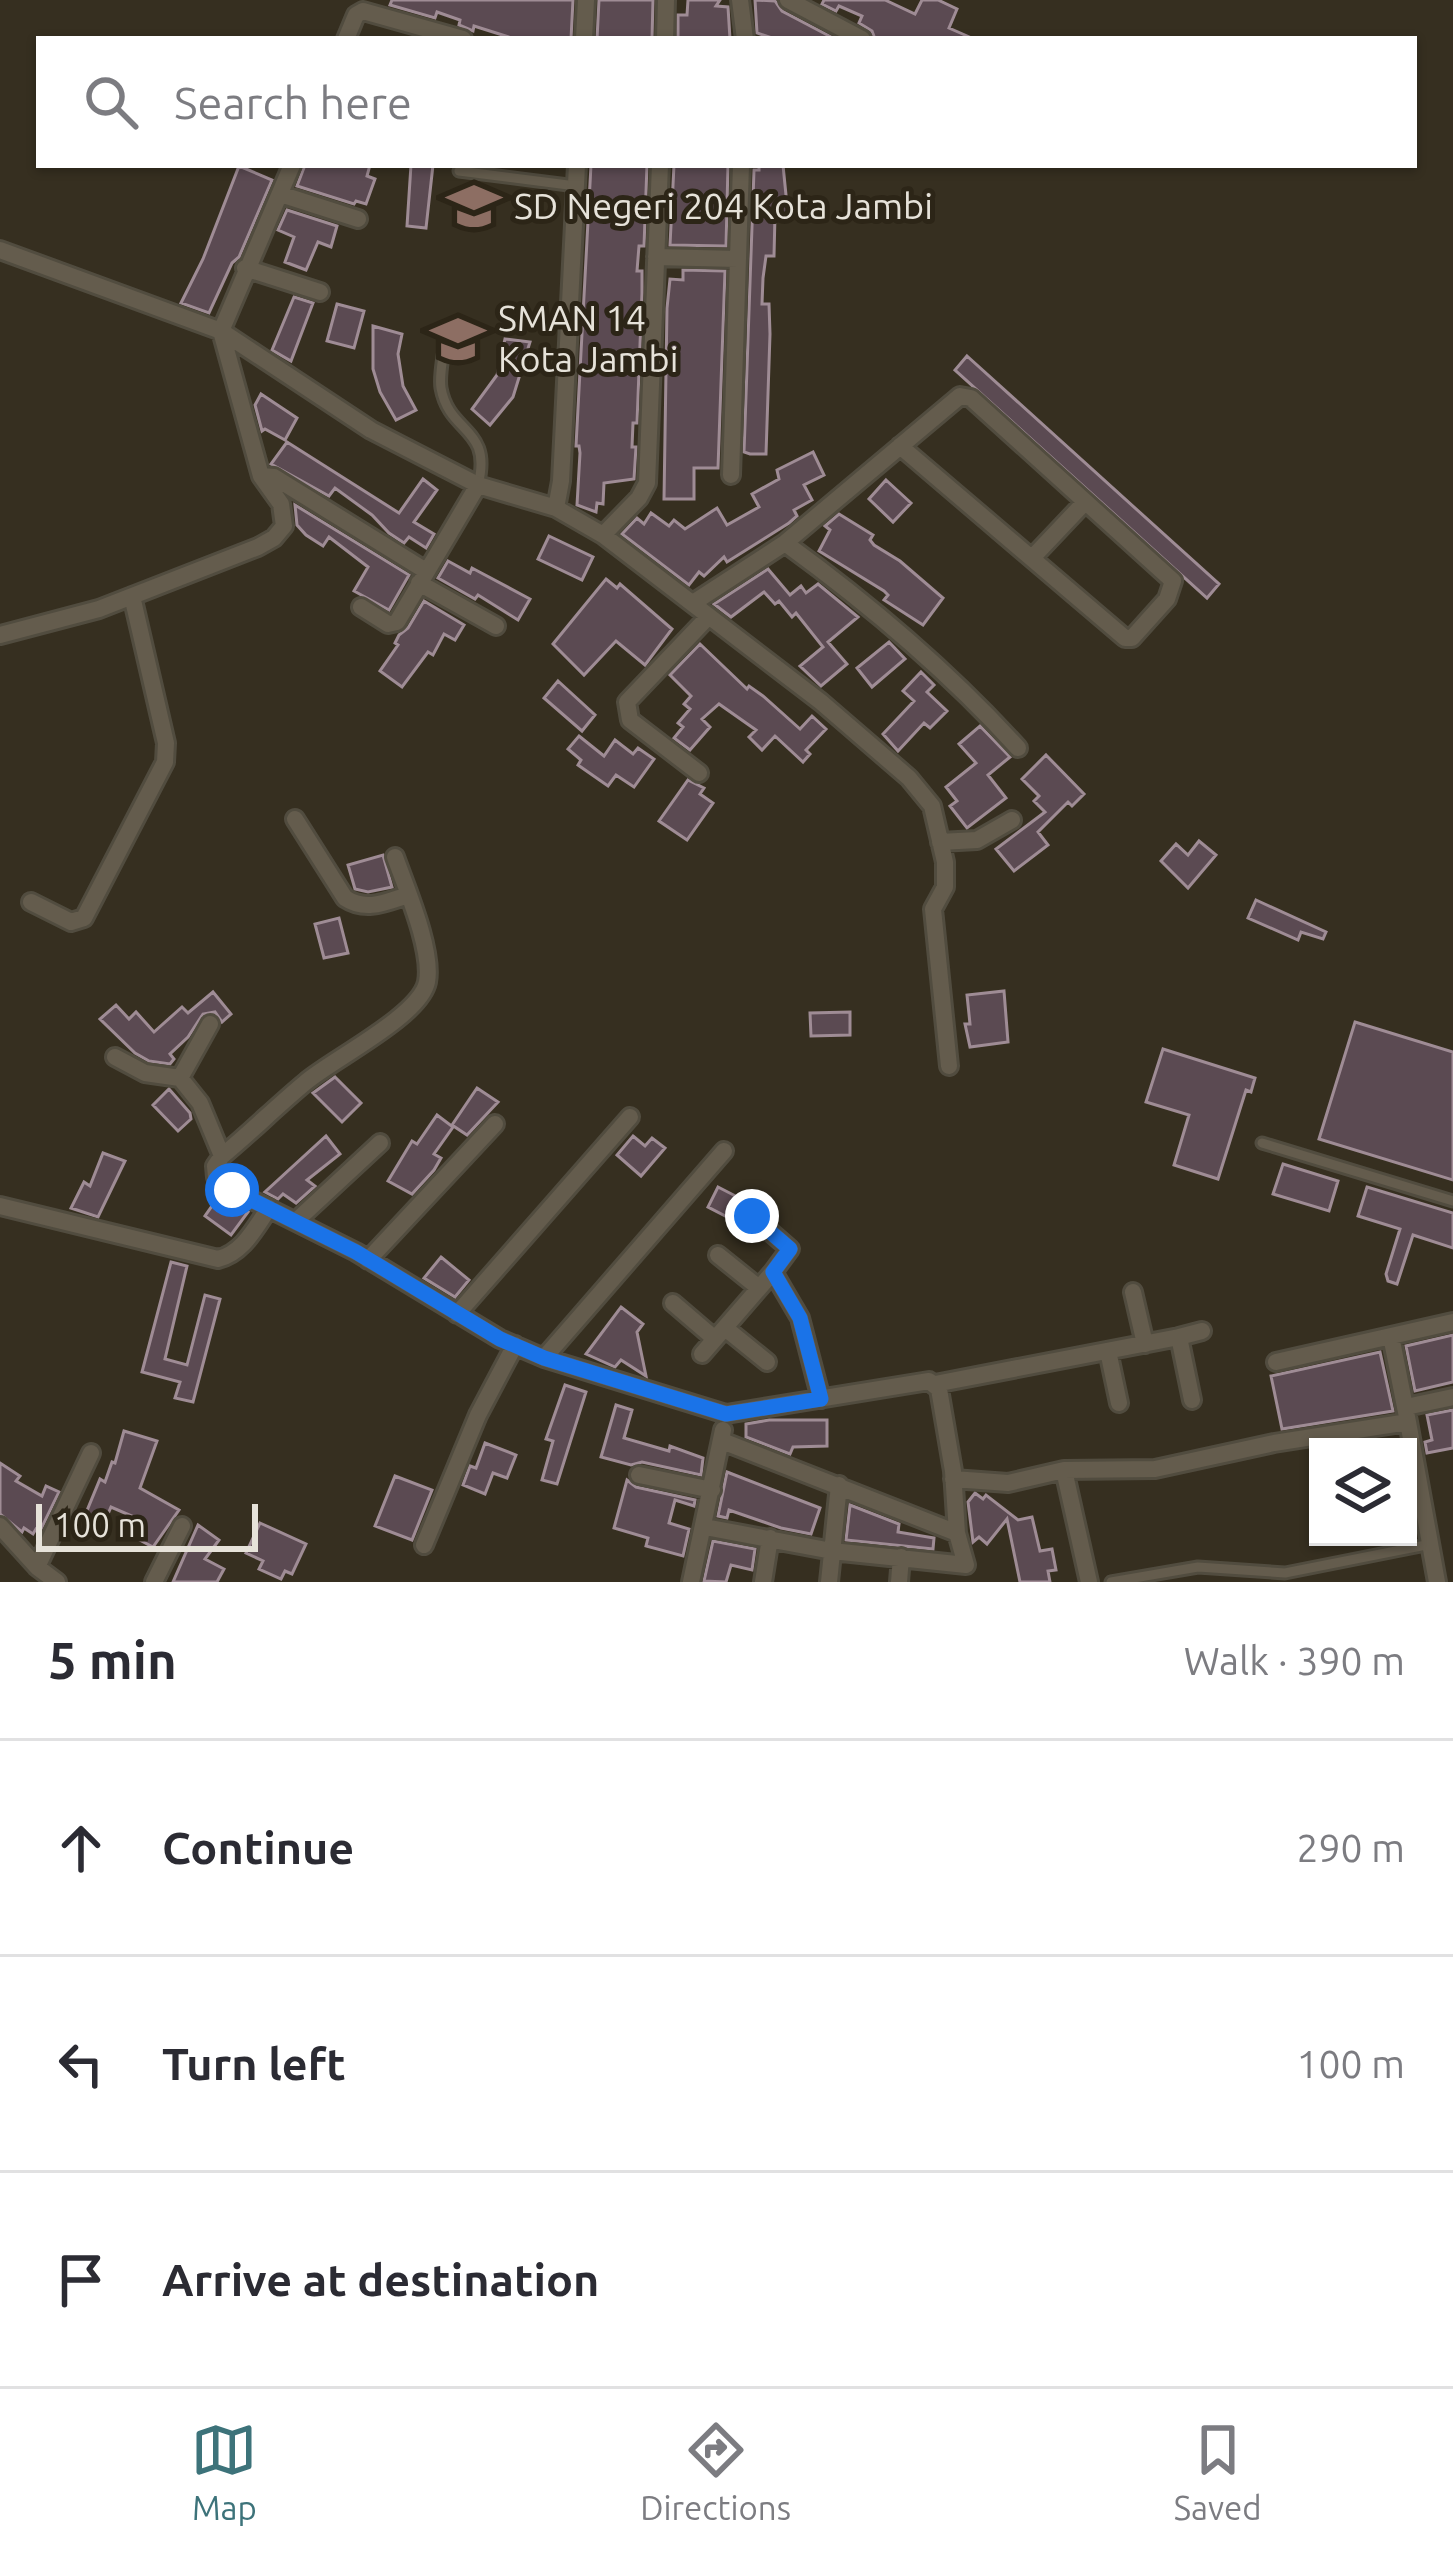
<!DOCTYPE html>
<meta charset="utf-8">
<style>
:root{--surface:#fff;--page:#f7f7f7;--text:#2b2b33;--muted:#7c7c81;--line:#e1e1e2;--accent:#3d737a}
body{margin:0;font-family:Ubuntu,sans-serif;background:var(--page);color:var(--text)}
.controls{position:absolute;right:36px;bottom:36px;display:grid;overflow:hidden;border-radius:0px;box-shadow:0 3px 9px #0004}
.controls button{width:108px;height:108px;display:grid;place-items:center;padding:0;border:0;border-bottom:3px solid var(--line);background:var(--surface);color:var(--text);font:60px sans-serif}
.scale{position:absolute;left:36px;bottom:30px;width:222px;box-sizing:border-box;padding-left:12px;border:6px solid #e6e2d9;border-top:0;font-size:33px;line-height:42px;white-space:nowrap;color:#e6e2d9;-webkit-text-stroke:9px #2c2517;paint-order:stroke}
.stop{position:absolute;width:36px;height:36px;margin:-27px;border:9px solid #1a73e8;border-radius:50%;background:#fff}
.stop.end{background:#1a73e8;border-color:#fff;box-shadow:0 3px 12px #0008}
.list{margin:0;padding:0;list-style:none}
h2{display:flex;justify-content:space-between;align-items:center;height:156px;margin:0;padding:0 48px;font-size:51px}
h2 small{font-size:39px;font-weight:400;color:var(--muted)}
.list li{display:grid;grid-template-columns:78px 1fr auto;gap:36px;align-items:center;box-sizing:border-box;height:216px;padding:0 48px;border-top:3px solid var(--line)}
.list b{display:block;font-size:45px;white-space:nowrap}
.list em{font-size:39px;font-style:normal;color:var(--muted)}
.icon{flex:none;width:66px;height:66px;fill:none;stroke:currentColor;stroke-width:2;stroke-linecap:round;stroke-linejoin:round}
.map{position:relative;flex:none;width:1453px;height:1582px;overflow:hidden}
.search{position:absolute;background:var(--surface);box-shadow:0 3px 9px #0004;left:36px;right:36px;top:36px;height:132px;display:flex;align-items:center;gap:30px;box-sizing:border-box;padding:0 42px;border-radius:0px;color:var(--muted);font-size:45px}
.sheet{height:804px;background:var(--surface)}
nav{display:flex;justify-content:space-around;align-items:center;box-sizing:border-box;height:168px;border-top:3px solid var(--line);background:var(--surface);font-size:33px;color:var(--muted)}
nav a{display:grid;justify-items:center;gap:6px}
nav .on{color:var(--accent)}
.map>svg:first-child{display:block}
.building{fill:#5b4a52;stroke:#9f8c95;stroke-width:3}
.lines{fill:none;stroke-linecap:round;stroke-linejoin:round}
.service-casing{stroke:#514c3f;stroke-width:15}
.minor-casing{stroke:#514c3f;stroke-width:22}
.service{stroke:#645c4d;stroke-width:9}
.minor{stroke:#645c4d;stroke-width:16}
.route{stroke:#1a73e8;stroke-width:15}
.labels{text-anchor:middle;stroke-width:10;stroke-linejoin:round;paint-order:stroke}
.poi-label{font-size:36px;fill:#e6e2d9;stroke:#2c2517;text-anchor:start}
</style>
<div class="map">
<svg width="1453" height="1582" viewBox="0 0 1453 1582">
<rect width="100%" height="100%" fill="#362f20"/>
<path class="building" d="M392 0H573L571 39H515L474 26 473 31 459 25 460 20 437 12 435 18 390 5Z
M599 0H653L652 39H597Z
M688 0H720L716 6 728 7 730 39H678V15H687Z
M755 0 775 1 782 11 835 39H775L757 33Z
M824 0H885L915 14 922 0H938L957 9 949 28 974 39H875L872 31 859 23 862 16 839 6 836 11 822 4Z
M305 165H370L367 176 375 179 366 204 356 201 354 204 297 186Z
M411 165H433L426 228 407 226Z
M591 165H647L644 246H639L637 271H642V293L637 423H633L632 447H636L634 479 604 483 603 504 597 503 596 512 577 505 580 453 579 446H576Z
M674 165H728L726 246 670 245Z
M759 165H783L788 215H775L774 256H766L763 278 762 304H769L770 334 766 454H750L744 452 754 170H759Z
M239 166 272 180 239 257 232 263 209 313 181 303 203 259Z
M287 210 337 226 331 247 318 242 306 270 285 262 294 237 278 230Z
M683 270 725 271 718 468H694V499H664L667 308 670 279 683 280Z
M294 297 313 303 291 361 272 350Z
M337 304 364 311 354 348 327 341Z
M373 326 402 334 398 354 403 386 416 410 396 420 380 392 373 369Z
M505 339 530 342 513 397 490 425 472 409 497 375Z
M967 356 1219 584 1207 598 955 370Z
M261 394 297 418 285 440 265 429 262 431 255 405Z
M287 442 399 513 423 479 437 490 414 522 434 534 426 548 409 537 404 543 389 533 372 515 335 488 329 496 271 464Z
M813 452 824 475 804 485 812 500 794 510 797 516 789 523 727 562 724 557 704 576 699 572 689 585 622 534 637 518 644 524 651 513 669 526 674 520 685 529 717 508 727 525 759 507 752 494 779 479 777 470Z
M886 480 911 503 893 522 869 499Z
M295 505 409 575 389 610 354 591 368 567 329 537 323 546 306 535 297 525Z
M839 514 873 535 870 540 874 545 900 561 943 598 923 625 884 600 888 595 884 591 819 551 830 530 825 526Z
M549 536 593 557 582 580 538 559Z
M448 561 470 573 472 568 530 599 518 620 478 595 475 599 438 578Z
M768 569 790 595 801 586 806 593 818 584 858 617 828 642 847 664 821 686 800 666 823 647 796 613 792 617 779 601 775 604 764 592 731 617 714 604Z
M606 579 617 588 620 584 672 629 645 665 616 641 584 675 553 644Z
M424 601 464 625 455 640 444 634 433 655 428 652 402 687 380 671 398 645 395 643 399 635 408 628Z
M889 642 905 659 872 687 857 668Z
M700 644 747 689 749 686 763 696 800 729 812 716 826 729 806 750 810 754 803 762 775 736 762 750 749 737 756 730 719 704 702 719 710 727 690 750 674 738 683 727 678 723 690 709 684 704 691 696 670 675Z
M921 672 934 685 927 692 947 711 930 728 924 723 898 751 883 734 914 701 903 691Z
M558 681 595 715 582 731 544 698Z
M980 726 1010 757 988 775 1006 798 967 828 950 806 957 801 946 787 976 763 959 744Z
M579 736 604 756 615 740 633 754 638 748 654 759 634 787 616 775 608 786 578 765 581 760 568 749Z
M1046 755 1084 794 1072 806 1068 802 1038 832 1048 845 1014 871 996 849 1045 812 1034 801 1039 796 1022 779Z
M688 780 704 788 700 794 713 803 687 840 659 821Z
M1199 841 1216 855 1188 888 1161 861 1176 844 1188 855Z
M383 855 392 887 368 892 355 889 348 865Z
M1256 900 1326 932 1323 939 1301 932 1298 940 1248 918Z
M339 918 348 953 324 958 315 924Z
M1004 991 1008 1042 970 1047 965 1024H970L967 995Z
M213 992 231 1014 222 1022 215 1012 203 1014 188 1037 170 1054 174 1059 170 1064 149 1061 135 1053 100 1019 116 1005 129 1019 136 1012 154 1032 182 1007 188 1013Z
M850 1012V1035L811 1036 810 1013Z
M1355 1022 1453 1052V1180L1319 1139Z
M1163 1049 1255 1078 1251 1092 1246 1090 1218 1179 1174 1165 1189 1115 1146 1102Z
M335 1077 361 1103 342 1122 313 1093Z
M477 1088 498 1102 467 1135 452 1125Z
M169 1089 190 1113 191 1119 178 1131 153 1105Z
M437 1115 453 1127 434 1154 441 1158 434 1170 412 1194 388 1181 412 1141 417 1144Z
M326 1136 340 1154 307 1180 315 1186 296 1203 283 1194 278 1199 265 1192Z
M633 1136 645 1146 652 1138 665 1148 641 1176 617 1155Z
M103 1153 125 1161 98 1217 71 1208 84 1182 90 1186Z
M1283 1164 1338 1181 1329 1211 1273 1194Z
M718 1187 751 1204 742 1209 741 1224 708 1207Z
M1367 1187 1453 1213V1248L1413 1235 1397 1284 1388 1281 1386 1274 1400 1229 1358 1216Z
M219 1196 248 1212 231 1235 205 1216Z
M441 1257 469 1280 455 1297 424 1278Z
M171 1262 187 1266 165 1359 187 1365 205 1295 220 1299 193 1402 175 1398 180 1382 142 1372Z
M621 1307 643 1324 637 1332 646 1376 621 1360 615 1367 586 1354Z
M1453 1335V1382L1415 1391 1406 1346Z
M1380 1352 1393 1411 1282 1429 1271 1376Z
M565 1385 586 1392 557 1484 542 1480 553 1441 546 1439Z
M616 1405 632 1410 624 1438 669 1451 670 1446 703 1458 701 1475 642 1462 631 1465 601 1457Z
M1453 1410V1448L1427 1453 1425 1442 1432 1440 1427 1415Z
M769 1420H827V1446L793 1447 790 1454 746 1437V1424Z
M124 1431 157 1441 140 1488 179 1510 153 1547 132 1536 141 1520 111 1507 105 1521 86 1513 100 1479 105 1482 112 1462 115 1463Z
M485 1443 516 1455 507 1478 493 1473 485 1494 463 1485 470 1466 476 1468Z
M0 1463 20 1476 16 1481 42 1496 46 1486 59 1492 40 1531 36 1529 33 1534 24 1528 22 1532 0 1514Z
M727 1472 820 1508 811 1534 781 1528 729 1510 727 1518 718 1516Z
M395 1476 432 1490 412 1540 375 1526Z
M627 1480 636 1487 695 1500 694 1506 675 1500 669 1523 689 1529 683 1556 646 1546 648 1538 614 1528Z
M975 1493 983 1499 986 1495 1018 1520 1032 1517 1040 1551 1052 1549 1056 1570 1048 1571 1050 1582H1020L1007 1519 987 1544 979 1537 973 1542 968 1502Z
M850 1505 899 1524 898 1532 934 1538 933 1549 846 1540Z
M260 1523 306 1544 292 1574 285 1571 281 1579 259 1569 263 1561 246 1553Z
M198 1525 219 1540 205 1559 224 1569 217 1582H173Z
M713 1541 755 1549 752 1570 731 1565 726 1582 704 1581Z"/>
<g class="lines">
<defs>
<path id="service" d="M459 171 576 186
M444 348C443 360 439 376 441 388 449 434 493 427 478 485
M1262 1143 1453 1201
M1111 1582 1198 1567 1285 1573 1431 1544"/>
<path id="minor" d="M740 0 745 39
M788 0 862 39
M346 39 356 15 363 11 463 39
M584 39 586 0
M665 39 666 0
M280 194 358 219
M0 250 221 331 371 430 478 485 556 508 603 535 821 702 909 778 932 806 945 862V887L933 909 949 1066
M656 257 738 259
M245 268 320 292
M731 475 741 165
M261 476 274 477 426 571
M556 508 561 481 577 165
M603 535 639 498 647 483 660 165
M785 543C869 604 948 671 1018 748
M1032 558 1085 502
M419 583 496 626
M693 603 785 543 960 396 971 398 1173 581 1167 599 1132 638H1125L900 446
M361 607 388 624 397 622 478 485
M0 635 99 609 258 547 274 538 284 526 281 504 261 476 221 331 292 165
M699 773 630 720 627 702 709 616
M295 819 345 898C366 912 386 902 408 895
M940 842 977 840 1012 820
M395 857C406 888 433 950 427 982 420 1016 333 1059 306 1082 277 1106 251 1132 222 1156L215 1166 216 1177 232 1190 356 1252 500 1339 544 1358 726 1414 929 1381 939 1389 953 1471 957 1533 966 1565 832 1551 705 1527
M31 902 71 922 84 918 165 762 166 743 132 596
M115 1057 145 1073 180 1078 200 1103 222 1156
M180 1078 210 1024
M0 1206 218 1259C243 1253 255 1228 269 1208
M752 1216 790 1249 773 1272
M296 1221 380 1143
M718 1255 759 1288
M368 1260 495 1124
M1133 1292 1145 1344
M673 1303 715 1339
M457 1314 630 1117
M725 1328 767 1362
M1391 1336 1408 1422
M1179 1337 1202 1331
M1108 1351 1119 1403
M702 1354 773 1272 800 1318 821 1399
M544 1358 724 1151
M1276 1362 1453 1322
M935 1384 1179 1337 1192 1400
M1406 1407 1453 1397
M722 1441 957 1533
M1064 1470 1089 1582
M639 1475 712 1490
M953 1479 1008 1483 1064 1470 1155 1469 1274 1443 1408 1422 1437 1582
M0 1526 37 1567 57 1582
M424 1545 478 1415 515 1345
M37 1567 91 1453
M154 1582 182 1526
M691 1582 723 1430
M763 1582 770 1538
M829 1582 839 1485
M899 1582 901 1557"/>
</defs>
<use href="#service" class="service-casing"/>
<use href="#minor" class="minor-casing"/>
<use href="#service" class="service"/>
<use href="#minor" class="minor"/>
</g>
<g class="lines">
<path class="route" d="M232 1190 356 1252 500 1339 544 1358 726 1414 821 1399 800 1318 773 1272 790 1249 752 1216"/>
</g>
<defs>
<symbol id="school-bare" viewBox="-9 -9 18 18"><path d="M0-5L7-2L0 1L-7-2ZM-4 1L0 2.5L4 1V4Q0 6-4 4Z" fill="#8d6e63" stroke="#2c2517" stroke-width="2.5" paint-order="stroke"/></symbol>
</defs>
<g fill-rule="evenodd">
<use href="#school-bare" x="436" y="168" width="76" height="76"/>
<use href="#school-bare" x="420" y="301" width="76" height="76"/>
</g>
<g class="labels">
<g class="poi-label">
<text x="514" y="219">SD Negeri 204 Kota Jambi</text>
<text x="498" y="331">SMAN 14<tspan x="498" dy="41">Kota Jambi</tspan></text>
</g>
</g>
</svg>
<div class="controls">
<button><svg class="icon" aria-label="layers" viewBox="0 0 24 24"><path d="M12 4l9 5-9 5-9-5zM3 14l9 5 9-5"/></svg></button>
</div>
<div class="scale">100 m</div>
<div class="stop" style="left:232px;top:1190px"></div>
<div class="stop end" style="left:752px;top:1216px"></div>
<div class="search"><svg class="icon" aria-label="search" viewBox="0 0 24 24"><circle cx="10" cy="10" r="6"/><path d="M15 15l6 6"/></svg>Search here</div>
</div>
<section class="sheet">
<h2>5 min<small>Walk · 390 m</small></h2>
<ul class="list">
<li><svg class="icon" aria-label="ahead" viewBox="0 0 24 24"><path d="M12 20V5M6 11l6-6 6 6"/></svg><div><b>Continue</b></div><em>290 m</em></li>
<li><svg class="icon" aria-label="left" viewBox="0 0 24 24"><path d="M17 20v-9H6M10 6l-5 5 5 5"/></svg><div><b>Turn left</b></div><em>100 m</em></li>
<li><svg class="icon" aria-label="arrive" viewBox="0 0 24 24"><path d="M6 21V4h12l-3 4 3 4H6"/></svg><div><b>Arrive at destination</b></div></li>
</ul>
</section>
<nav>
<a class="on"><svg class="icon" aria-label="map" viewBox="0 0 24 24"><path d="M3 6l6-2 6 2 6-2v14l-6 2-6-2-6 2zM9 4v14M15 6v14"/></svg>Map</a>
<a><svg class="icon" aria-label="directions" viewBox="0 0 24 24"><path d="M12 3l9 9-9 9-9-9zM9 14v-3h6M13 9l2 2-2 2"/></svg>Directions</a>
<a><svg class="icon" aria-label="saved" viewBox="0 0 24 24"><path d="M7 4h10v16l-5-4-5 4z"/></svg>Saved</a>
</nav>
